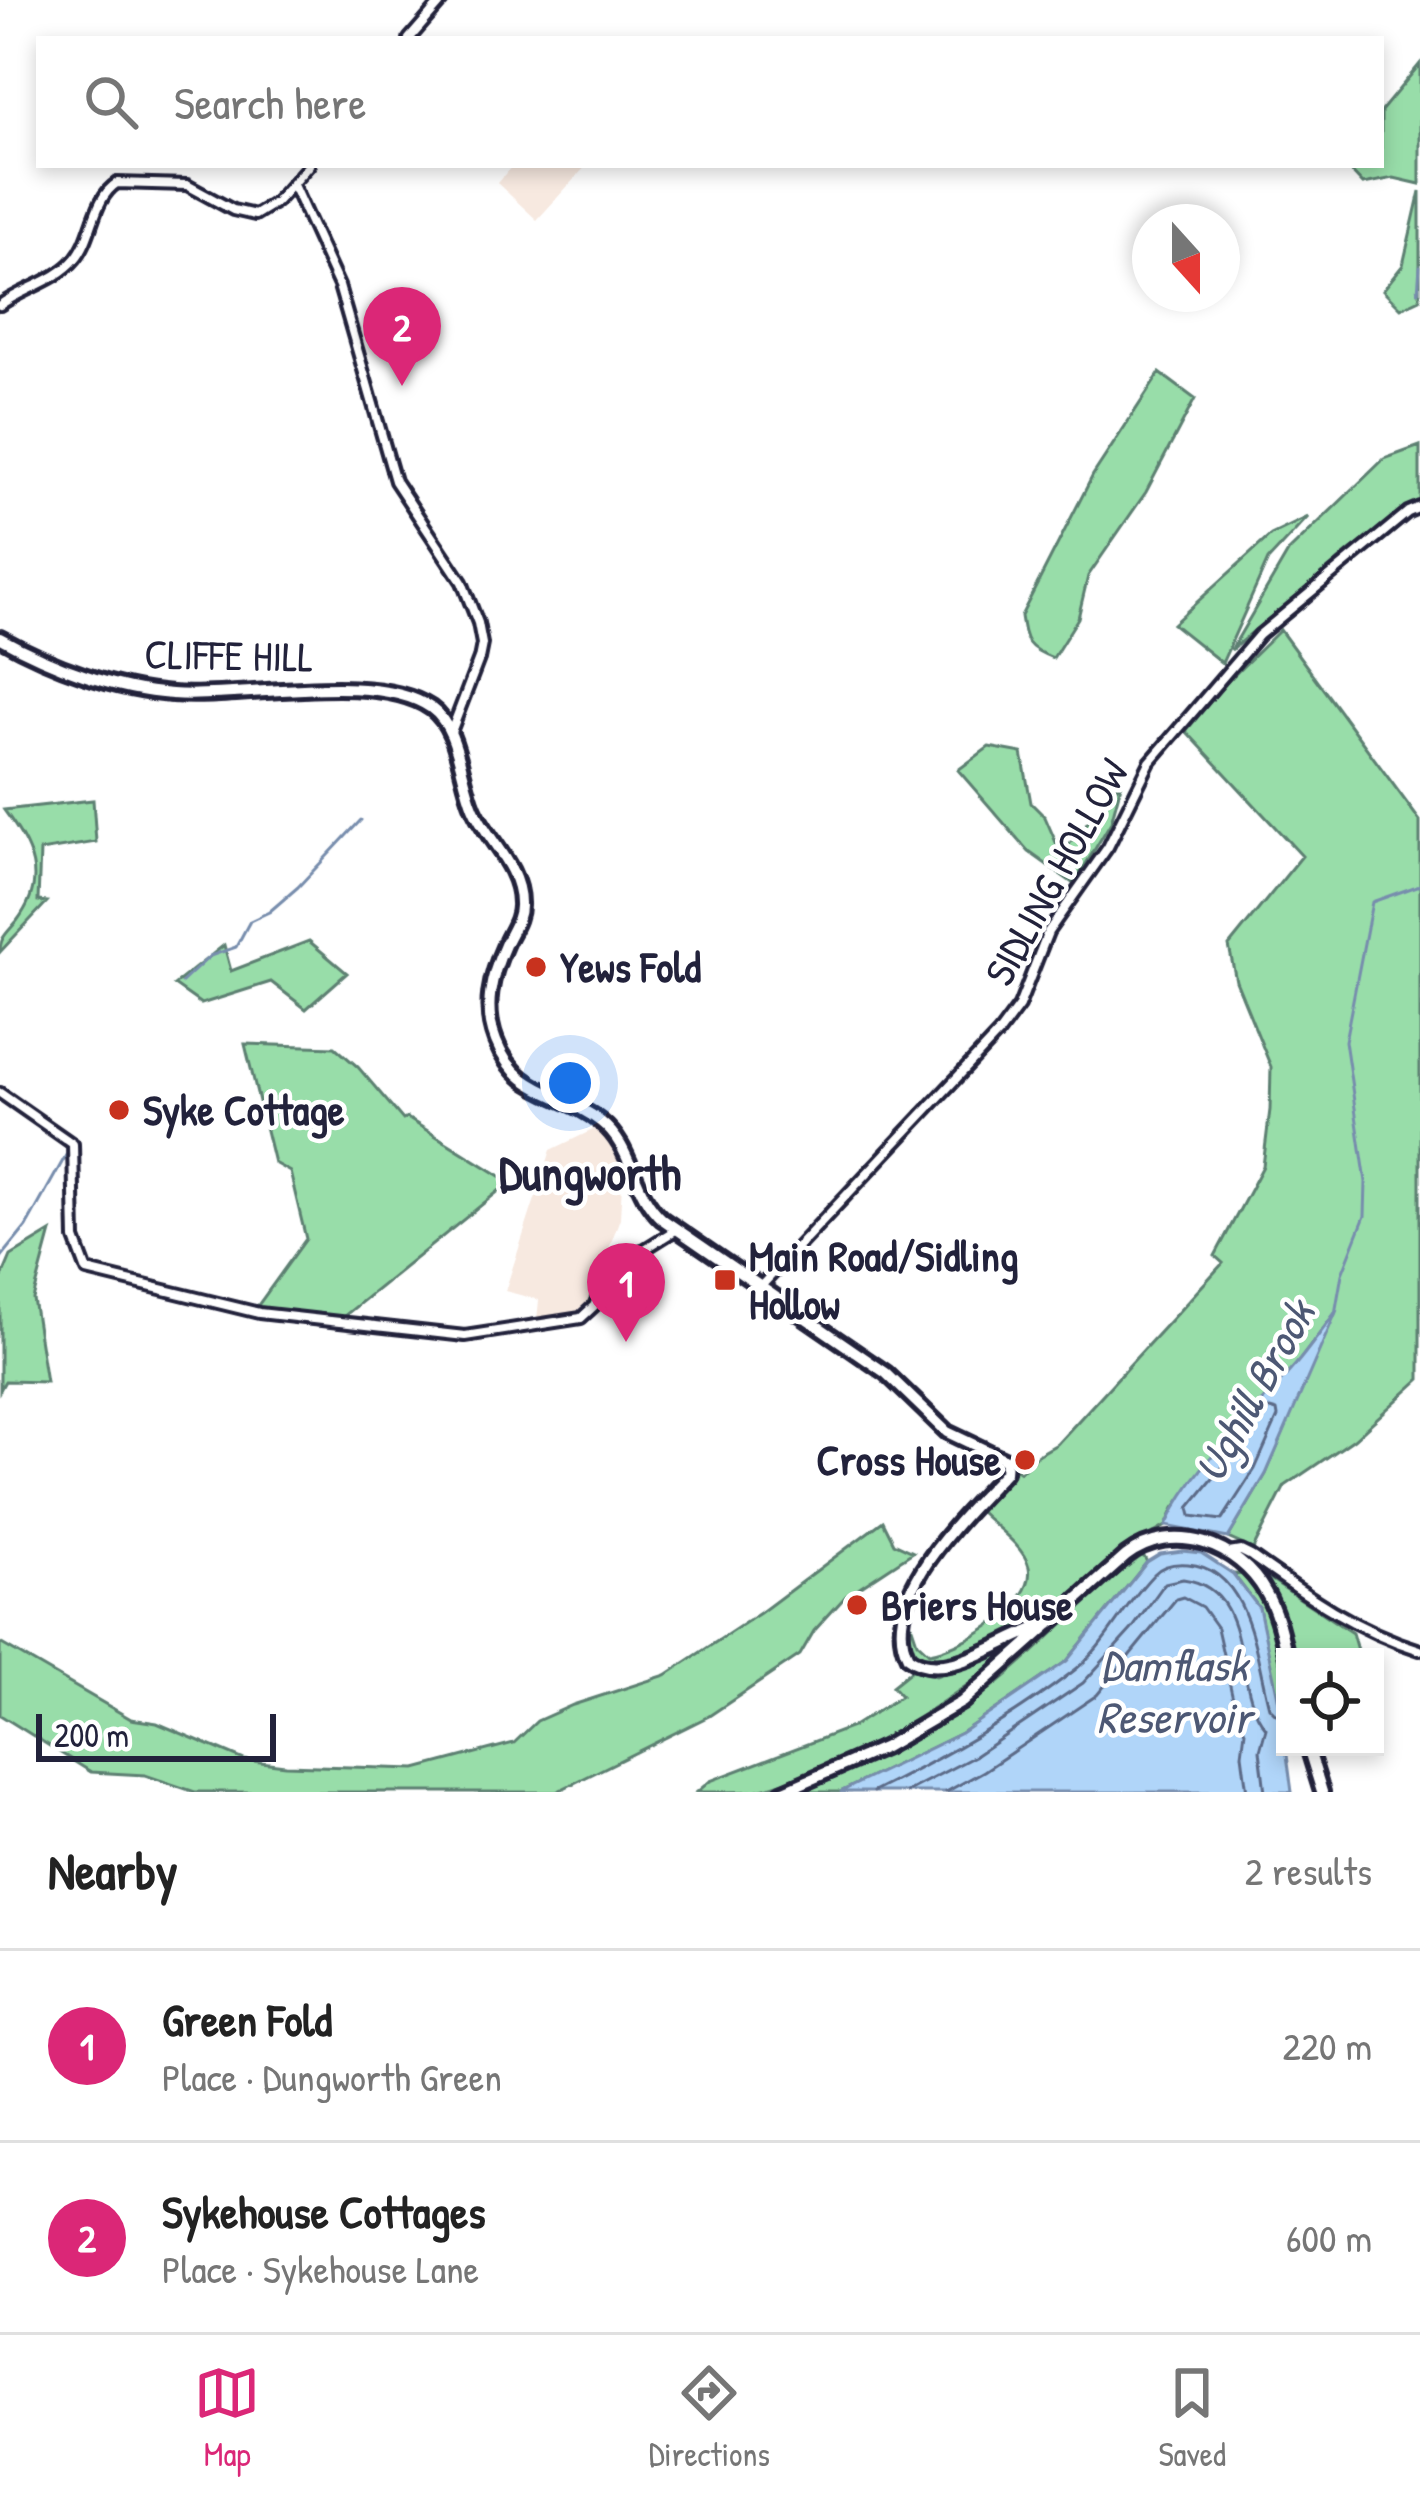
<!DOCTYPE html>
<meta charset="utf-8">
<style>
:root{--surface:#fff;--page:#f6f6f6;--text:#222;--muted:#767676;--line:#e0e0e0;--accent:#db2777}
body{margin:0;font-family:"Patrick Hand",sans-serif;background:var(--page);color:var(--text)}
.controls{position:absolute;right:36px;bottom:36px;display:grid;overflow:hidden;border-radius:0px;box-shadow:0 6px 18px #0003}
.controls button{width:108px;height:108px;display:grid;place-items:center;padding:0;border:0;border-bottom:3px solid var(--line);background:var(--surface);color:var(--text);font:60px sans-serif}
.compass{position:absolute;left:1132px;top:204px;width:108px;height:108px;border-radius:50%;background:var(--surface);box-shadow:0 6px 18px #0003;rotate:159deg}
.scale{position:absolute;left:36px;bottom:30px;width:240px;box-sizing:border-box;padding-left:12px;border:6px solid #22223b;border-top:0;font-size:33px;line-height:42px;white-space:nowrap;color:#22223b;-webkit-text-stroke:9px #fff;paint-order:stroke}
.you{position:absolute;left:570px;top:1083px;width:42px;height:42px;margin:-30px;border:9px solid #fff;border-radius:50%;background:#1a73e8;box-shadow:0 0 0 18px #1a73e833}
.badge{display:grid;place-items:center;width:78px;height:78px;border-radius:50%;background:var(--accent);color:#fff;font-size:39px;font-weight:700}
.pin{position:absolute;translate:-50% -99px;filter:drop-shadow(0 3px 6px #0008)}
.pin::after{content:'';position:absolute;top:63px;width:42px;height:36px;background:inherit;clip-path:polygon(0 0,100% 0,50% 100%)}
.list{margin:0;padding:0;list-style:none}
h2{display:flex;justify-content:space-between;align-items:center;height:156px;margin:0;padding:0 48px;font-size:51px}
h2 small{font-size:39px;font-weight:400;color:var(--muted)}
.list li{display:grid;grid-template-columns:78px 1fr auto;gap:36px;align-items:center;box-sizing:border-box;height:192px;padding:0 48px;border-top:3px solid var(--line)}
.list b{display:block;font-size:45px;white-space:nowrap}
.list p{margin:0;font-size:39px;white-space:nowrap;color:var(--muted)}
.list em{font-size:39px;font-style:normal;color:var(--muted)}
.icon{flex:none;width:66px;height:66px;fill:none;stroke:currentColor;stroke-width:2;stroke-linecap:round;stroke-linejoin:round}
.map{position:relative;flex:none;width:1420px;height:1792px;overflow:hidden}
.search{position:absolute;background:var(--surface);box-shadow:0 6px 18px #0003;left:36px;right:36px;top:36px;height:132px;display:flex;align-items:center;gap:30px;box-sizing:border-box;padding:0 42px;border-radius:0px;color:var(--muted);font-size:45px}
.sheet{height:540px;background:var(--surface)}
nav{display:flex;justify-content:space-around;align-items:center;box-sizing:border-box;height:168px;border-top:3px solid var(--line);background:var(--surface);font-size:33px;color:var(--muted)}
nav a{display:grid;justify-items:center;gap:6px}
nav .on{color:var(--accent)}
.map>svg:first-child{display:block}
.built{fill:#f7e9e0}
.green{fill:#98dda9;stroke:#5d8072;stroke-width:3}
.water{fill:#b0d5f9;stroke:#778dad;stroke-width:3}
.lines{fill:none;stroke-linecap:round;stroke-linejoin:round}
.shore{stroke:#5b6a87;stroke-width:3}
.stream{stroke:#778dad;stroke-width:3}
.street-casing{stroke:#22223b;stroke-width:16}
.secondary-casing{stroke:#22223b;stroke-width:20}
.street{stroke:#fff;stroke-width:8}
.secondary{stroke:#fff;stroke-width:10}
.poi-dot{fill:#c8321e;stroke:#fff;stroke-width:4.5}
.labels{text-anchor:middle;stroke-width:9;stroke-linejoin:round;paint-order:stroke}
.street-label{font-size:42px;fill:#22223b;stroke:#fff}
.poi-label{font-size:42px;font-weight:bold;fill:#22223b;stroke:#fff;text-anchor:start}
.water-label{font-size:45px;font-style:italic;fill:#4d5874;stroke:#fff}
.quarter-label{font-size:48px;font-weight:bold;fill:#22223b;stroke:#fff}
</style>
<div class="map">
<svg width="1420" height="1792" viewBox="0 0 1420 1792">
<rect width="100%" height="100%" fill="#fff"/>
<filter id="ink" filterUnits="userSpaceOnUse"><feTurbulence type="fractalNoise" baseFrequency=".00833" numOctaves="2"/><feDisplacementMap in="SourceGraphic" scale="24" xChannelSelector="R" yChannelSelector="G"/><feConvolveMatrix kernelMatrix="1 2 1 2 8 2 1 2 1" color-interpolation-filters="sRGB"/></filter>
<g filter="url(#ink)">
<path class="built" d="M513 165H587L537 220 497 183Z
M599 1127 619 1149 623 1165 620 1218 608 1251 611 1258 584 1312 574 1318 537 1320 539 1300 505 1291 551 1150Z"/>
<path class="green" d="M1420 64V184L1394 178 1363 184 1345 165H1381V111Z
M1420 191V299L1401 308 1383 290 1403 265Z
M1160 373 1195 399 1146 492 1088 576 1078 618 1053 658C1026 648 1025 642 1021 616L1093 475Z
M1420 446V503L1351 550 1231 650 1289 551 1384 459Z
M1308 517 1268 560 1222 663 1173 624 1271 535Z
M1280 630 1420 821V1379L1354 1439 1285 1486 1253 1549 1228 1538 1266 1474 1333 1316 1296 1365 1215 1453 1174 1508 1166 1526 1123 1551 1048 1619 940 1660 923 1661 910 1650 908 1615 917 1642 929 1653C961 1648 1037 1605 1029 1567 1024 1546 994 1526 979 1511L1014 1468 1020 1472 1038 1455 1057 1444 1223 1263 1215 1256 1263 1166 1270 1110 1271 1067 1236 981 1229 946 1302 856 1186 731 1225 684Z
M989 747 1022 753 1031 803 1045 817 1061 854 1122 781 1111 822 1074 884 1029 852 958 770Z
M93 800 96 842 40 851 38 901 47 902 0 952C0 937 7 933 17 921 49 879 31 847 4 810Z
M309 941 347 973 306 1009 271 982 201 1004 174 985 224 945 231 971Z
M245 1044 335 1047 358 1067 403 1120 407 1118 510 1182 343 1317 256 1308 306 1239 290 1172 274 1163Z
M51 1232 33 1299 46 1382 5 1381 0 1390V1282L11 1256Z
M883 1521 894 1543 913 1552 846 1596 814 1631 800 1655 709 1716 556 1792H195L145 1775 91 1772 0 1715V1643L131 1719 157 1723 244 1760 285 1765 416 1769 514 1743 537 1721 573 1705 666 1675 760 1613Z
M1143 1555 1147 1562 1067 1661 961 1733 840 1792H794C863 1763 930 1733 990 1689 1044 1648 1087 1594 1143 1555Z
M1260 1572 1352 1633 1359 1657H1292L1273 1592Z
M1233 1574 1246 1575C1283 1622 1285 1680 1285 1738L1259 1608Z
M1031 1639C947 1702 858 1764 754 1791 736 1792 715 1792 697 1792L710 1781 852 1727 901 1696 892 1686 912 1670 936 1676Z"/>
<path class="water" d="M1337 1310 1266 1474 1228 1538 1166 1526C1195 1462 1252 1416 1297 1363 1311 1346 1324 1328 1337 1310Z
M1182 1551 1201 1553 1233 1574 1259 1608 1281 1711 1292 1792H840L961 1733 1067 1661 1147 1562 1160 1554Z"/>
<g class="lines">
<path class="shore" d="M1270 1409 1277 1411 1278 1417 1255 1469 1222 1520 1191 1516 1189 1508Z
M873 1792C942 1758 1010 1720 1071 1673 1106 1647 1124 1604 1154 1574 1162 1565 1176 1563 1188 1564 1251 1569 1256 1661 1269 1707L1276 1714 1285 1715
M906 1792 975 1756 1083 1683 1132 1629 1165 1583 1183 1579C1256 1589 1230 1686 1266 1728L1260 1750 1265 1792
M946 1792 984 1771 1097 1695 1176 1599 1183 1597 1202 1607 1217 1628 1236 1712 1245 1731 1242 1754 1247 1792"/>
<path class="stream" d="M1418 292 1420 266
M181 983 210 956 236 947 250 921 269 912 298 887 361 820
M0 1259 26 1227 70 1148
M1335 1314 1342 1274 1365 1216 1366 1182 1345 1041 1372 902 1420 885"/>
<defs>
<path id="street" d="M409 39 443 0
M293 185 339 286 395 481 462 582 478 623 482 644 479 659 451 732
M0 305C22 289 58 280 75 259 94 237 92 199 117 183L187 185 233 210 255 215 276 202 309 165
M0 1093 73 1144 75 1239 87 1271 259 1313 465 1336 581 1318 594 1306 614 1259 645 1249 677 1229
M762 1285 999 1033 1019 1006 1048 932 1108 847 1150 762 1259 635 1408 512 1420 507
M1229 1553 1241 1551 1251 1556C1306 1595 1355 1630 1420 1650"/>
<path id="secondary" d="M0 638C50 666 115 690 172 694 241 700 375 669 431 708 459 728 460 776 473 807 486 839 520 866 520 903 521 919 511 931 505 945 491 976 483 1008 496 1041 517 1096 563 1091 601 1122 634 1148 631 1191 662 1219L886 1373 947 1432 1006 1460 1005 1472C967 1514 877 1596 908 1657 946 1686 1010 1633 1050 1624
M1308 1747 1322 1792
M782 1792 885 1747 962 1702 1126 1556C1173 1520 1239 1544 1266 1593 1277 1611 1282 1636 1287 1657"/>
</defs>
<use href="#street" class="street-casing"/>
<use href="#secondary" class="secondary-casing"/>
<use href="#street" class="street"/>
<use href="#secondary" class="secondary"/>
</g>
</g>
<g class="poi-dot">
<circle cx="536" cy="967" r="12"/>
<circle cx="119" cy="1110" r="12"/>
<rect x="713" y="1268" width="24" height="24" rx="6"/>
<circle cx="1025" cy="1460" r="12"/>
<circle cx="857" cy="1605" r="12"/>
</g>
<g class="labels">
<g class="street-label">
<text transform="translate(229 655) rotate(1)" y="15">CLIFFE HILL</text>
<text transform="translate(1056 872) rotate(-61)" y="15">SIDLING HOLLOW</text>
</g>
<g class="poi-label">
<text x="560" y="982">Yews Fold</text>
<text x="143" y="1125">Syke Cottage</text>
<text x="749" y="1271">Main Road/Sidling<tspan x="749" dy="48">Hollow</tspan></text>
<text x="1001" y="1475" text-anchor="end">Cross House</text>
<text x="881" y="1620">Briers House</text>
</g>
<g class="water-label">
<text transform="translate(1254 1391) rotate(-61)" y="16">Ughill Brook</text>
<text x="1174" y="1681">Damflask<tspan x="1174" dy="52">Reservoir</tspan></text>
</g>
<g class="quarter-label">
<text x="590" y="1190">Dungworth</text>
</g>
</g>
</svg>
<div class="controls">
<button><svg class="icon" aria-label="locate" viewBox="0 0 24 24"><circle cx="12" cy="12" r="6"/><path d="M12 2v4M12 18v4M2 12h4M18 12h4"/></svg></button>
</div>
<svg class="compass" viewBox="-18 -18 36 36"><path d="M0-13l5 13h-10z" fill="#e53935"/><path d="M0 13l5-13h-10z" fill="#767676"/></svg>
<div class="scale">200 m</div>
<div class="you"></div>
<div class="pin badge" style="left:626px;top:1342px">1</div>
<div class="pin badge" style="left:402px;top:386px">2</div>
<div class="search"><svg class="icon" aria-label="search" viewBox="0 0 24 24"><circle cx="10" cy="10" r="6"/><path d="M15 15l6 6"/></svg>Search here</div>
</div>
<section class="sheet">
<h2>Nearby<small>2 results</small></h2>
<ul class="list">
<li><span class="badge">1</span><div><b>Green Fold</b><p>Place · Dungworth Green</p></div><em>220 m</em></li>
<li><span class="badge">2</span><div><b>Sykehouse Cottages</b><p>Place · Sykehouse Lane</p></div><em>600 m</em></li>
</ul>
</section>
<nav>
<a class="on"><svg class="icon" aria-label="map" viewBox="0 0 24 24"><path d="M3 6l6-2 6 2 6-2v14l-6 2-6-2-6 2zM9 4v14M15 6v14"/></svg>Map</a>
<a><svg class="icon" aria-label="directions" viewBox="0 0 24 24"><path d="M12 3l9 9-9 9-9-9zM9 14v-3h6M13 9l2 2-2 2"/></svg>Directions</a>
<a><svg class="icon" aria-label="saved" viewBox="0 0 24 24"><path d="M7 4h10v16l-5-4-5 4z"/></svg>Saved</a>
</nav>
